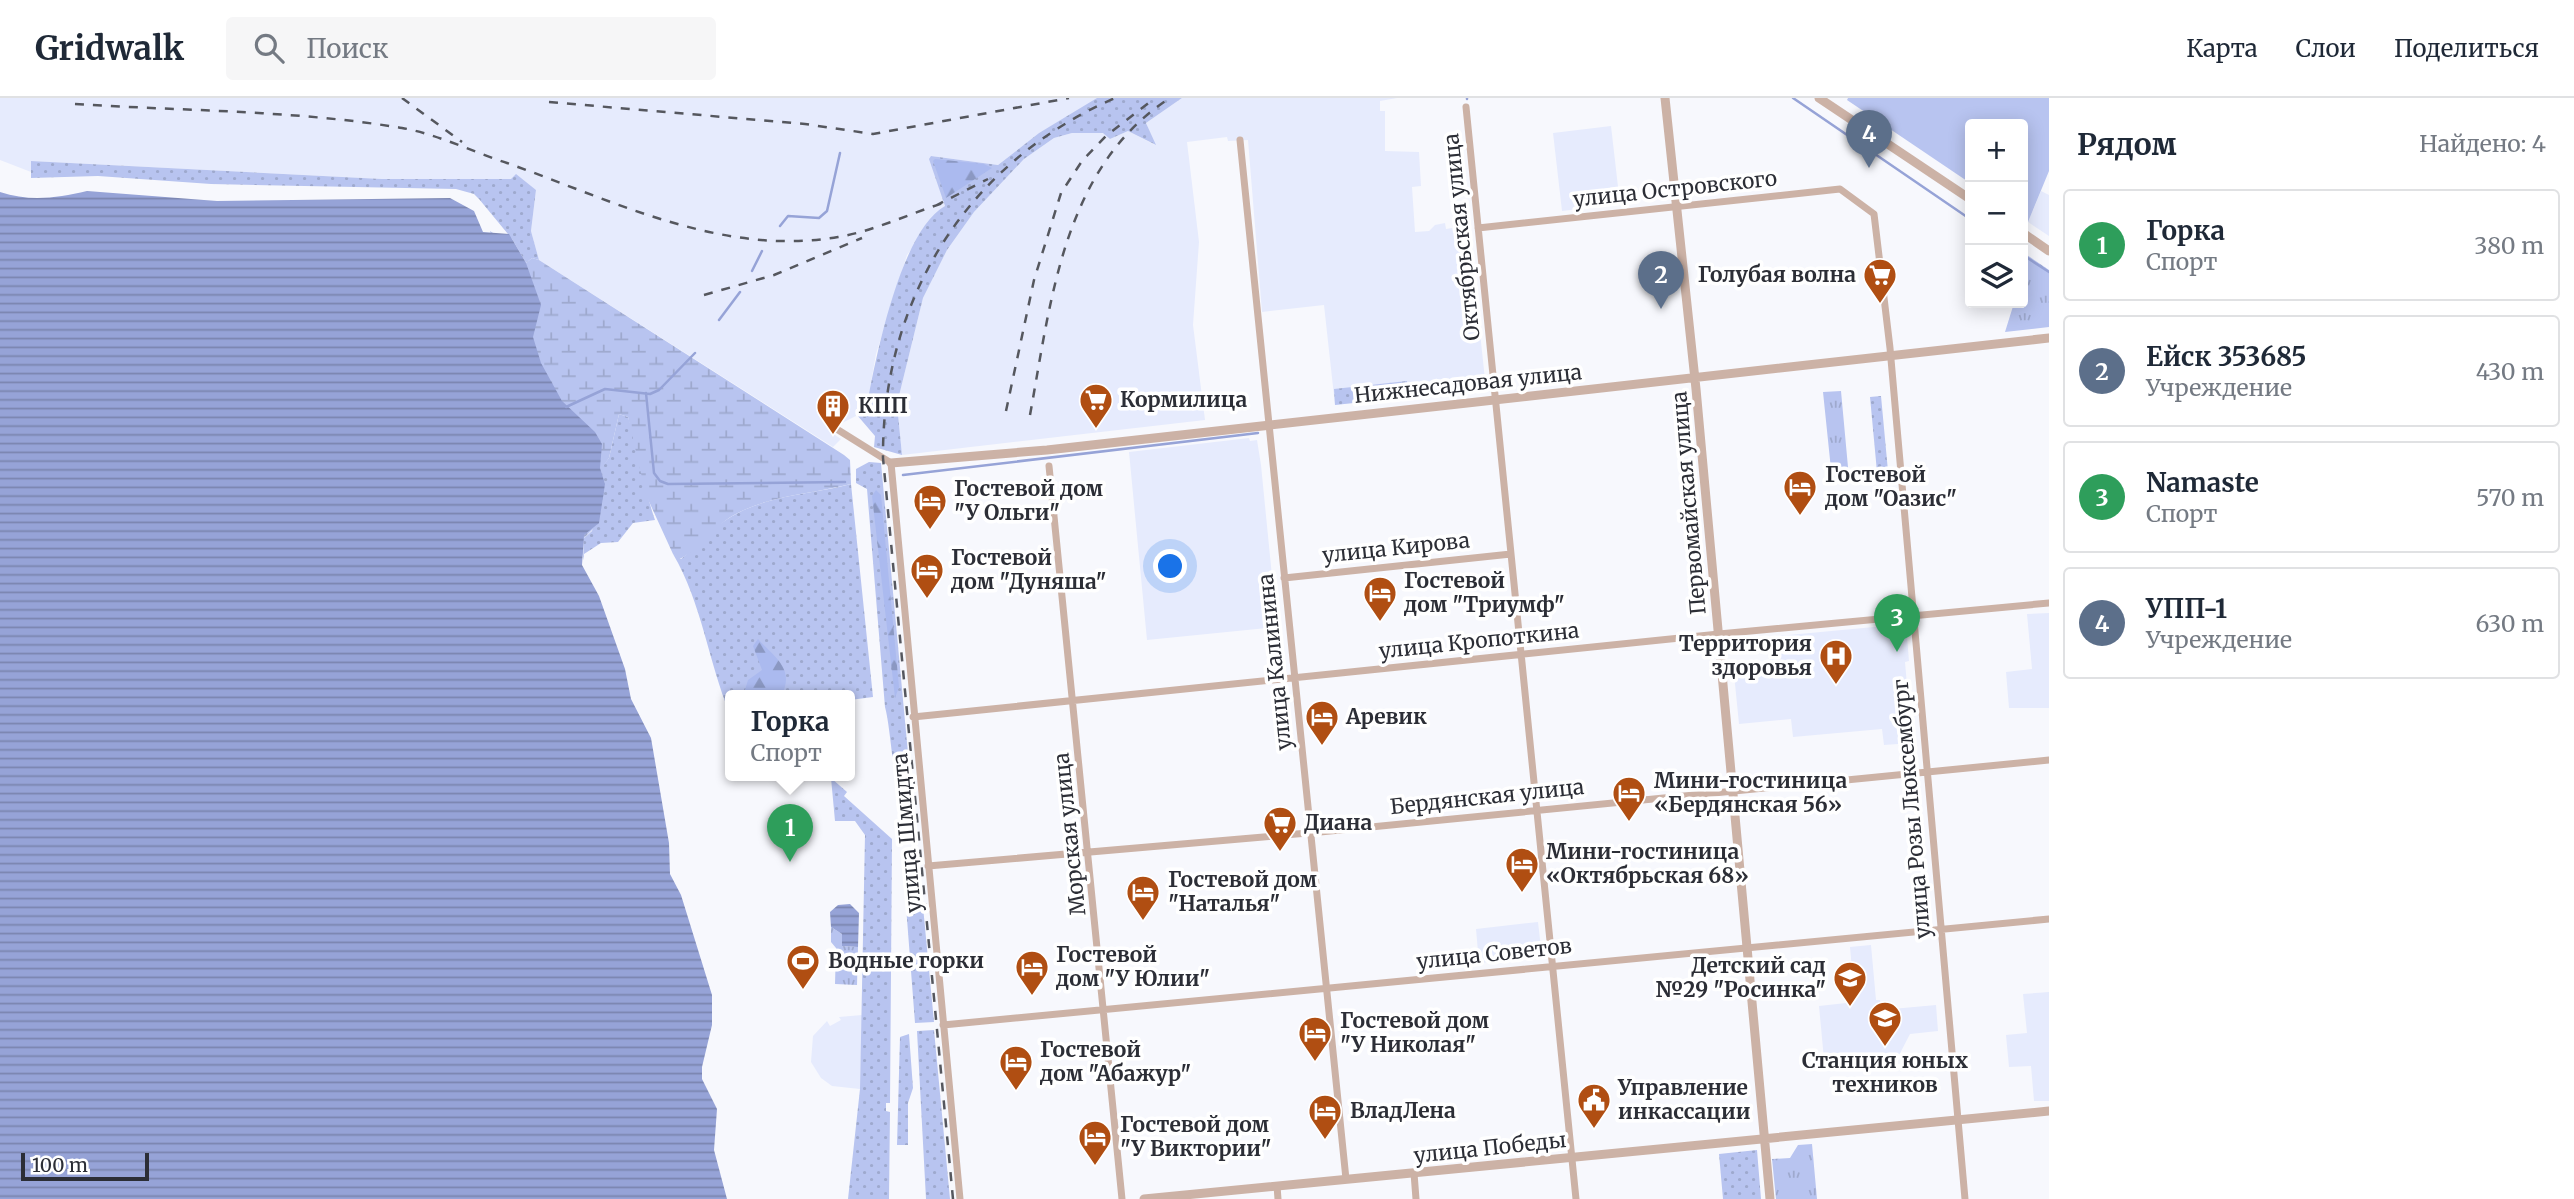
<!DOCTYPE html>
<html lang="ru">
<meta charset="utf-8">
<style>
:root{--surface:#fff;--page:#f6f6f7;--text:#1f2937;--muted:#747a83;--line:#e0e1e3;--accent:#b04e12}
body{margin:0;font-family:Merriweather,serif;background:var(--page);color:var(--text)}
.controls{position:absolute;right:21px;top:21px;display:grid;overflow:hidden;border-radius:7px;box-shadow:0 4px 18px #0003}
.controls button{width:63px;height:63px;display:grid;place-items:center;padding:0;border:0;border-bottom:2px solid var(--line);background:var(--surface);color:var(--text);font:35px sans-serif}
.scale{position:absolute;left:21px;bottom:18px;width:128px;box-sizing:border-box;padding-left:7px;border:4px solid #2c2e36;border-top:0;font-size:19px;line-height:24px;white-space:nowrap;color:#2c2e36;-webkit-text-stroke:5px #fff;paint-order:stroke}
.you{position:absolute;left:1171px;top:469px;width:24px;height:24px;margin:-18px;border:5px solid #fff;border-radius:50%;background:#1a73e8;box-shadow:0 0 0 10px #1a73e833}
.badge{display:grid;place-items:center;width:46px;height:46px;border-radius:50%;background:var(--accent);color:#fff;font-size:23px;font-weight:700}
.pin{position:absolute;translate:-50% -58px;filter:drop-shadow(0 2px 4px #0008)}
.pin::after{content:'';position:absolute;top:37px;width:24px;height:21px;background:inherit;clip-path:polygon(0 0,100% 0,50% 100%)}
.popup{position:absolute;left:725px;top:592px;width:130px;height:91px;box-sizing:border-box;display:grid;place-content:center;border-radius:7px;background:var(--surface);filter:drop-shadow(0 2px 5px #0005);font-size:23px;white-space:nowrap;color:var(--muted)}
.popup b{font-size:26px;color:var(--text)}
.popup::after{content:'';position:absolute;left:50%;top:100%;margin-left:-14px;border:14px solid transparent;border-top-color:var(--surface)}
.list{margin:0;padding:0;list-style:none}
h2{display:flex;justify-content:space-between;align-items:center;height:91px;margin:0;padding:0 28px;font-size:30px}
h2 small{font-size:23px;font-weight:400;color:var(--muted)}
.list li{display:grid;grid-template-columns:46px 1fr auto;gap:21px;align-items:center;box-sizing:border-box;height:112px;margin:0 14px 14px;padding:0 14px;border:2px solid var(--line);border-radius:7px}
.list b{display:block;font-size:26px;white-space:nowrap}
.list p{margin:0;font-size:23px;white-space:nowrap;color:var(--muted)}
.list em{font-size:23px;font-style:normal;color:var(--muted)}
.icon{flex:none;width:38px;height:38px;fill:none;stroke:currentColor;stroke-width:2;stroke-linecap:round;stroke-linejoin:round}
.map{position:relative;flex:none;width:2049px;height:1101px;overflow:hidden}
header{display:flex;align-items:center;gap:42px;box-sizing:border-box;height:98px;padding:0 35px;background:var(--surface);border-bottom:2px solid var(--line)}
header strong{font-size:33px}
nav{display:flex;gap:38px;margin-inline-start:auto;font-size:24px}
.search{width:490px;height:63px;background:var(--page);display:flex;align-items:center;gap:18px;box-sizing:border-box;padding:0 24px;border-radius:7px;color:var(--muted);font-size:26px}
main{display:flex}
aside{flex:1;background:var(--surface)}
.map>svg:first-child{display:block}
.built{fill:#e6ebfd}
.grass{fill:url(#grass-dots)}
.forest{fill:url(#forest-firs)}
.wetland{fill:url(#wetland-marsh)}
.park{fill:url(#park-tufts)}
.pitch{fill:#b8c4f0}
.water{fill:url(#water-rules)}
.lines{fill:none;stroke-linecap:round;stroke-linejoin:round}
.stream{stroke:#96a3d7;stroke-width:2.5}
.minor{stroke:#ccb2a6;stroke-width:7}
.tertiary{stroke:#ccb2a6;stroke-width:9}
.rail{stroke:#55575e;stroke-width:2.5;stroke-dasharray:9 9;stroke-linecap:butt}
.labels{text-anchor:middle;stroke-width:7;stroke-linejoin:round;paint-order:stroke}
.street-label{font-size:21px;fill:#2c2e36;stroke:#fff}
.poi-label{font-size:21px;font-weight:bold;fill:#2c2e36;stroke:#fff;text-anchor:start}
</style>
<header>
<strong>Gridwalk</strong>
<div class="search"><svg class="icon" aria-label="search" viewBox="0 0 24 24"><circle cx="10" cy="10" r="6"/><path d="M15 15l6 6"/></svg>Поиск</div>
<nav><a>Карта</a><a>Слои</a><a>Поделиться</a></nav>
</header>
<main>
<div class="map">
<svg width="2049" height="1101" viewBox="0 0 2049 1101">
<defs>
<pattern id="grass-dots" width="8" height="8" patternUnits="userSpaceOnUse" patternTransform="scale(1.75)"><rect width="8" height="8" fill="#b8c4f0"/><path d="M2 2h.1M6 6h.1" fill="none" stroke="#9ea9ce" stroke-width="1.8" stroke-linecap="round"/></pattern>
<pattern id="forest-firs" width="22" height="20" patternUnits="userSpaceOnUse" patternTransform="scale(1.75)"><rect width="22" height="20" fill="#abbaef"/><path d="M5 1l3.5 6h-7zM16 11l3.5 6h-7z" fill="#8b98c2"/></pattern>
<pattern id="wetland-marsh" width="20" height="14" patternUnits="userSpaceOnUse" patternTransform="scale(1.75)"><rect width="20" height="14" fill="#b8c4f0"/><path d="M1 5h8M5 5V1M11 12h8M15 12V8" fill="none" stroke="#9ea9ce"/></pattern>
<pattern id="park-tufts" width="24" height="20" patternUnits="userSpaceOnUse" patternTransform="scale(1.75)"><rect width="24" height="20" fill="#b8c4f0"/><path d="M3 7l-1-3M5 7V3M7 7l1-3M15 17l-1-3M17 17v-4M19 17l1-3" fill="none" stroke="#9ea9ce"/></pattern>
<pattern id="water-rules" width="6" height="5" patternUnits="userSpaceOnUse" patternTransform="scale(1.75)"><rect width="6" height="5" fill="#96a3d7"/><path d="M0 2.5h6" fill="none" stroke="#7b85af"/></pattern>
</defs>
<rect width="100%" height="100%" fill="#f7f8fd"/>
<path class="built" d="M0 0H1097V2L1039 35 998 67 931 58 945 108 907 157 876 256 866 313 838 327 832 335 841 341 833 349 539 162 531 133 536 92 511 81H382L31 63V74L0 62Z
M1182 0H1397L1380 3V13H1385V53L1419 54 1421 88 1412 89 1415 134 1429 133 1435 127 1445 125 1446 131 1452 130 1453 135 1469 131 1486 291 1335 307 1324 207 1262 214 1248 42 1228 43 1227 39 1187 44 1199 144 1193 227 1205 322 902 357 897 306 923 200 947 152 974 114 1024 61 1054 40 1072 35H1104L1110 41 1128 33 1155 47 1146 25Z
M1611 28 1620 106 1562 113 1553 35Z
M2041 93 2049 97V138L2028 124Z
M1249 340 1250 343 1257 342 1261 367 1277 529 1147 542 1129 354Z
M2049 515V610H2009L2006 574 2032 571 2027 516Z
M1906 526 1909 563 1905 564 1912 645 1884 647 1882 631 1793 639 1791 621 1739 626 1734 576 1771 573 1768 539Z
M1538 824 1542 859 1479 865 1476 831Z
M1871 847 1876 902H1880L1881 912 1936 907 1938 933 1910 936 1895 965 1825 972 1819 908 1855 904 1850 849Z
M2049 894V1003H2034L2031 968 2009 969 2006 937 2027 935 2023 896Z
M862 917 860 991 832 988 821 980 811 964 813 938 827 923 830 928 841 922 839 919Z"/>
<path class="grass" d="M1097 0H1182L1146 25 1156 47 1128 33 1110 41 1103 35H1072L1054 40 1024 61 974 114 947 152 923 200 897 306 902 357 874 349 875 338 857 317 866 312C875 263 900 133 945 108L929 61 931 58 998 67 1039 35Z
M31 63 382 81H511L516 76 536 92 531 133 539 162 532 160 526 165 512 141 479 101 474 96 456 91 211 86 98 78 31 80Z
M1407 283 1408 292 1479 284 1480 291 1335 307 1334 291Z
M1881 298 1888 373 1877 374 1870 299Z
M619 316 628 319C640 353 643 388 655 422L633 425 618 444 601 445 584 456 583 441 592 433 605 386 600 371 609 360Z
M869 364 881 365 914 720 912 725C894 716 892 633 885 609L867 391 856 385V371Z
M851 386 873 599 850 602V598H730V616C708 563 702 505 673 456L681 461C697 449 709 433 726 422 763 397 809 397 851 386Z
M831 680 847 694 844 698 892 741 890 1005H886V1013L890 1014 889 1101H848L860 991 865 737 855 723H835Z
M918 756 934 924 915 925 904 782 909 765Z
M934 932 950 1101H926L917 933Z
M909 936 913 990 908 1005V1047H897L900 939Z
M1757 1052 1761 1101H1723L1719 1056Z"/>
<path class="forest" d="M935 61 984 66 992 70 946 100 933 63Z
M876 392 881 397 899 589 895 600 872 398Z
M758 541C774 559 796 571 781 598H743L748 582 762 572 753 548Z"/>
<path class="wetland" d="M490 133 496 137 509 136 526 165 532 160 539 162 844 357 850 362 851 386C812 396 770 397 734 417 715 427 696 455 679 461L673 456 646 397 628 319 619 316 609 360 601 371 605 386 599 425 583 441 584 462Z"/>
<path class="park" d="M2027 157 2049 172V229L2005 234 2014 205H2023V172Z
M1841 293 1849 380 1832 381 1823 294Z
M831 829 842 836V848L858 849 857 887 835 886 836 850 831 844Z
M1812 1046 1817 1101H1776L1772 1061 1790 1060 1798 1047Z"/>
<path class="pitch" d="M1848 0H2049V73L2028 124 2023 121V26H1970V85L1847 2Z"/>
<path class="water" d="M87 93 217 103 450 100 474 113 483 134 509 136 526 165 541 207 533 239 541 265 562 303 595 334 602 346 600 370 605 386 599 425 584 437 582 467 599 498 625 571 631 601 651 640 669 745 670 776 681 797 712 897V927L702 969V981L717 1011 714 1052 727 1101H0V94C30 104 57 100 87 93Z
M850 806 859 815 858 849 842 848V836L831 829 830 814 838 807Z"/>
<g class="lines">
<path class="stream" d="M1467 0V1
M1793 0 1970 121
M780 128 788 118 819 120 827 113 840 55
M2023 157 2049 174
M752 173 762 153
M719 222 740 194
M646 295 654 375 660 383 668 386 845 384
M566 309 605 291 650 296 659 292 695 255
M903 377 1258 335"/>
<path class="minor" d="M1466 9 1576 1101
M1240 42 1346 1081
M1478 130 1840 91 1874 116 1890 250 1965 1101
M835 330 891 365 960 1101
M1049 368 1122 1101
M1284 480 1511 456
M913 619 1719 536 2049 505
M928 768 1320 734 2049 662
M943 927 2049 821
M1414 1075 1416 1101
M1277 1088 1278 1101"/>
<path class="tertiary" d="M1665 0 1696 291 1770 1101
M1819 0 1970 101
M2023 135 2049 153
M891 365 1047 352 2049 240
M1144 1101 2049 1013"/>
<path class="rail" d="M402 0 462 44
M549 4 805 26 873 36 1069 0
M75 6C183 13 294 12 402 30 437 36 473 54 507 65 612 102 722 159 838 139 874 133 909 116 943 105
M935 108 988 81
M704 197 774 177 862 140
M1006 313 1034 182 1061 95 1082 63 1106 38 1155 0
M1030 317C1051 203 1063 69 1170 0
M953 1101 883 360C882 200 968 64 1115 0"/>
</g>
<defs>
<symbol id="supermarket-pin" viewBox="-11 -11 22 30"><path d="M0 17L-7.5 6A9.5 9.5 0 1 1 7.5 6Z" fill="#b04e12" stroke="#fff"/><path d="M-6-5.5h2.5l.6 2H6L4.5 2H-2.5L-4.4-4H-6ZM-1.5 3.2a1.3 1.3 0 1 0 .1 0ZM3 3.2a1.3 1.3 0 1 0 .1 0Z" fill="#fff"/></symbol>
<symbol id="building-pin" viewBox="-11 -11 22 30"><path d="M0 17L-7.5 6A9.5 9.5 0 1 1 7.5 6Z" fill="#b04e12" stroke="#fff"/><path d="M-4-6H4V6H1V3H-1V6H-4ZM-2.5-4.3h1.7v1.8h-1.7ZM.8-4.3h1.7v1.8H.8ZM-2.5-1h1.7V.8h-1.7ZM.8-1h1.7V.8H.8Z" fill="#fff"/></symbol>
<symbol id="hotel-pin" viewBox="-11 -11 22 30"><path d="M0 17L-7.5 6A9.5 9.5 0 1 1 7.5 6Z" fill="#b04e12" stroke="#fff"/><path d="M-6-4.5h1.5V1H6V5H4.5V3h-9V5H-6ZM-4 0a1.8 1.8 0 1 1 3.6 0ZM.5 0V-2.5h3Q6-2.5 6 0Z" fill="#fff"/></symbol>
<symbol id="hospital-pin" viewBox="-11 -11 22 30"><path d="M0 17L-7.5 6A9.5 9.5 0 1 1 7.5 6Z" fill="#b04e12" stroke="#fff"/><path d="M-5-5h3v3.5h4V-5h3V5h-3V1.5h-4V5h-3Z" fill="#fff"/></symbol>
<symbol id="stadium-pin" viewBox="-11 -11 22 30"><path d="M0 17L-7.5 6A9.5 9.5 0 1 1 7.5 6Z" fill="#b04e12" stroke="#fff"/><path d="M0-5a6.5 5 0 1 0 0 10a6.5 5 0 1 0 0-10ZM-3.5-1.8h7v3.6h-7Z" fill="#fff"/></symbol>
<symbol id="school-pin" viewBox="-11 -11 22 30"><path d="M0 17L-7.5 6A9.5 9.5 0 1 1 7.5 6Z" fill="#b04e12" stroke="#fff"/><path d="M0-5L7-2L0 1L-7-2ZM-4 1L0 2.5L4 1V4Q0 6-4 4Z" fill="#fff"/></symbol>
<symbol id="civic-pin" viewBox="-11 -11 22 30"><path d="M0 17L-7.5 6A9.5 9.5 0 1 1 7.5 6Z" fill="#b04e12" stroke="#fff"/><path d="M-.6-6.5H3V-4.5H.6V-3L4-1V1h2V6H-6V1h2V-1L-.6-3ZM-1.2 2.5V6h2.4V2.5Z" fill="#fff"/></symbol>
</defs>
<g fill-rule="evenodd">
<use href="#supermarket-pin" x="1861" y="158" width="38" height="52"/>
<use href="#supermarket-pin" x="1077" y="283" width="38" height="52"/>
<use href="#building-pin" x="814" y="289" width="38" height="52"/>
<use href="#hotel-pin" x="1781" y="370" width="38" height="52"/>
<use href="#hotel-pin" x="911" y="384" width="38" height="52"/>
<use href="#hotel-pin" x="908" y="453" width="38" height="52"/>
<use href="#hotel-pin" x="1361" y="476" width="38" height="52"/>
<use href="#hospital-pin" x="1817" y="539" width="38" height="52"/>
<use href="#hotel-pin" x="1303" y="600" width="38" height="52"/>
<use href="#hotel-pin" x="1610" y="676" width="38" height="52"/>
<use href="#supermarket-pin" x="1261" y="706" width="38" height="52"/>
<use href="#hotel-pin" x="1503" y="747" width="38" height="52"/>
<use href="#hotel-pin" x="1124" y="775" width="38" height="52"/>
<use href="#stadium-pin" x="784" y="844" width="38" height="52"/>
<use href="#hotel-pin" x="1013" y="850" width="38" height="52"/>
<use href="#school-pin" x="1831" y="861" width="38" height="52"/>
<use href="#school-pin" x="1866" y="901" width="38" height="52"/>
<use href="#hotel-pin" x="1296" y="916" width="38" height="52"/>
<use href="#hotel-pin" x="997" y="945" width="38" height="52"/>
<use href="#civic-pin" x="1575" y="983" width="38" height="52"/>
<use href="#hotel-pin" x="1306" y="994" width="38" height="52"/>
<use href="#hotel-pin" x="1076" y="1020" width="38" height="52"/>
</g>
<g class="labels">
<g class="street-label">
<text transform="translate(1675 91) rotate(-6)" y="7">улица Островского</text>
<text transform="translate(1462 139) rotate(-96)" y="7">Октябрьская улица</text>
<text transform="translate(1468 286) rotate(-6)" y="7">Нижнесадовая улица</text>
<text transform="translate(1689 405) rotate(-95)" y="7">Первомайская улица</text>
<text transform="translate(1396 450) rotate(-6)" y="7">улица Кирова</text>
<text transform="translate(1479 543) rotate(-6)" y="7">улица Кропоткина</text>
<text transform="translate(1275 564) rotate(-96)" y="7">улица Калинина</text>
<text transform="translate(1487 699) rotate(-6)" y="7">Бердянская улица</text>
<text transform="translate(1912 711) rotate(-95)" y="7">улица Розы Люксембург</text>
<text transform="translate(907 735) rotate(-95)" y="7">улица Шмидта</text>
<text transform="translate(1070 736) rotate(-96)" y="7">Морская улица</text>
<text transform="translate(1494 856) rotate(-6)" y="7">улица Советов</text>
<text transform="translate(1490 1050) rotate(-6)" y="7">улица Победы</text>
</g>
<g class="poi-label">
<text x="1856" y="184" text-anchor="end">Голубая волна</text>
<text x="1120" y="309">Кормилица</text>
<text x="858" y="315">КПП</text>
<text x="1825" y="384">Гостевой<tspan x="1825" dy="24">дом "Оазис"</tspan></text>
<text x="954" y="398">Гостевой дом<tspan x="954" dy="24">"У Ольги"</tspan></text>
<text x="951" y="467">Гостевой<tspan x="951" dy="24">дом "Дуняша"</tspan></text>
<text x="1404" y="490">Гостевой<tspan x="1404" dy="24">дом "Триумф"</tspan></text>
<text x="1812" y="553" text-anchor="end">Территория<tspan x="1812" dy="24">здоровья</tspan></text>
<text x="1346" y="626">Аревик</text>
<text x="1654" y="690">Мини-гостиница<tspan x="1654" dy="24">«Бердянская 56»</tspan></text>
<text x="1304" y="732">Диана</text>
<text x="1546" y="761">Мини-гостиница<tspan x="1546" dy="24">«Октябрьская 68»</tspan></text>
<text x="1168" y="789">Гостевой дом<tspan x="1168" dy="24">"Наталья"</tspan></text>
<text x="1056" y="864">Гостевой<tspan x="1056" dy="24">дом "У Юлии"</tspan></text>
<text x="828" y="870">Водные горки</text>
<text x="1826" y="875" text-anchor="end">Детский сад<tspan x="1826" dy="24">№29 "Росинка"</tspan></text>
<text x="1340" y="930">Гостевой дом<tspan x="1340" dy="24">"У Николая"</tspan></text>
<text x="1040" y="959">Гостевой<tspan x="1040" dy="24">дом "Абажур"</tspan></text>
<text x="1885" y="970" text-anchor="middle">Станция юных<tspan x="1885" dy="24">техников</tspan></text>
<text x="1618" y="997">Управление<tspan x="1618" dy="24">инкассации</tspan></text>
<text x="1350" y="1020">ВладЛена</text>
<text x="1120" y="1034">Гостевой дом<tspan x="1120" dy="24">"У Виктории"</tspan></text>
</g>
</g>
</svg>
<div class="controls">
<button>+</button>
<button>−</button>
<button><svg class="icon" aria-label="layers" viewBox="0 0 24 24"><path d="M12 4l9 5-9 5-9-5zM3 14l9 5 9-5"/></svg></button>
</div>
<div class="scale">100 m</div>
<div class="you"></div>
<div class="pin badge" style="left:790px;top:764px;background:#2e9e5b">1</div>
<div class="popup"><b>Горка</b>Спорт</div>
<div class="pin badge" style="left:1661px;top:211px;background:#5c6f8a">2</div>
<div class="pin badge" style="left:1897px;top:554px;background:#2e9e5b">3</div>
<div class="pin badge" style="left:1869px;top:70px;background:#5c6f8a">4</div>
</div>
<aside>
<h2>Рядом<small>Найдено: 4</small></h2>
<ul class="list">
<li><span class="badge" style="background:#2e9e5b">1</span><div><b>Горка</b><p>Спорт</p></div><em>380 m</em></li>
<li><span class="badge" style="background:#5c6f8a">2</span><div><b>Ейск 353685</b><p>Учреждение</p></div><em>430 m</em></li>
<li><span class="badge" style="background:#2e9e5b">3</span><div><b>Namaste</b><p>Спорт</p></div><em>570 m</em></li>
<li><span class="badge" style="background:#5c6f8a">4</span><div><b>УПП-1</b><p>Учреждение</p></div><em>630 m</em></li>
</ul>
</aside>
</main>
